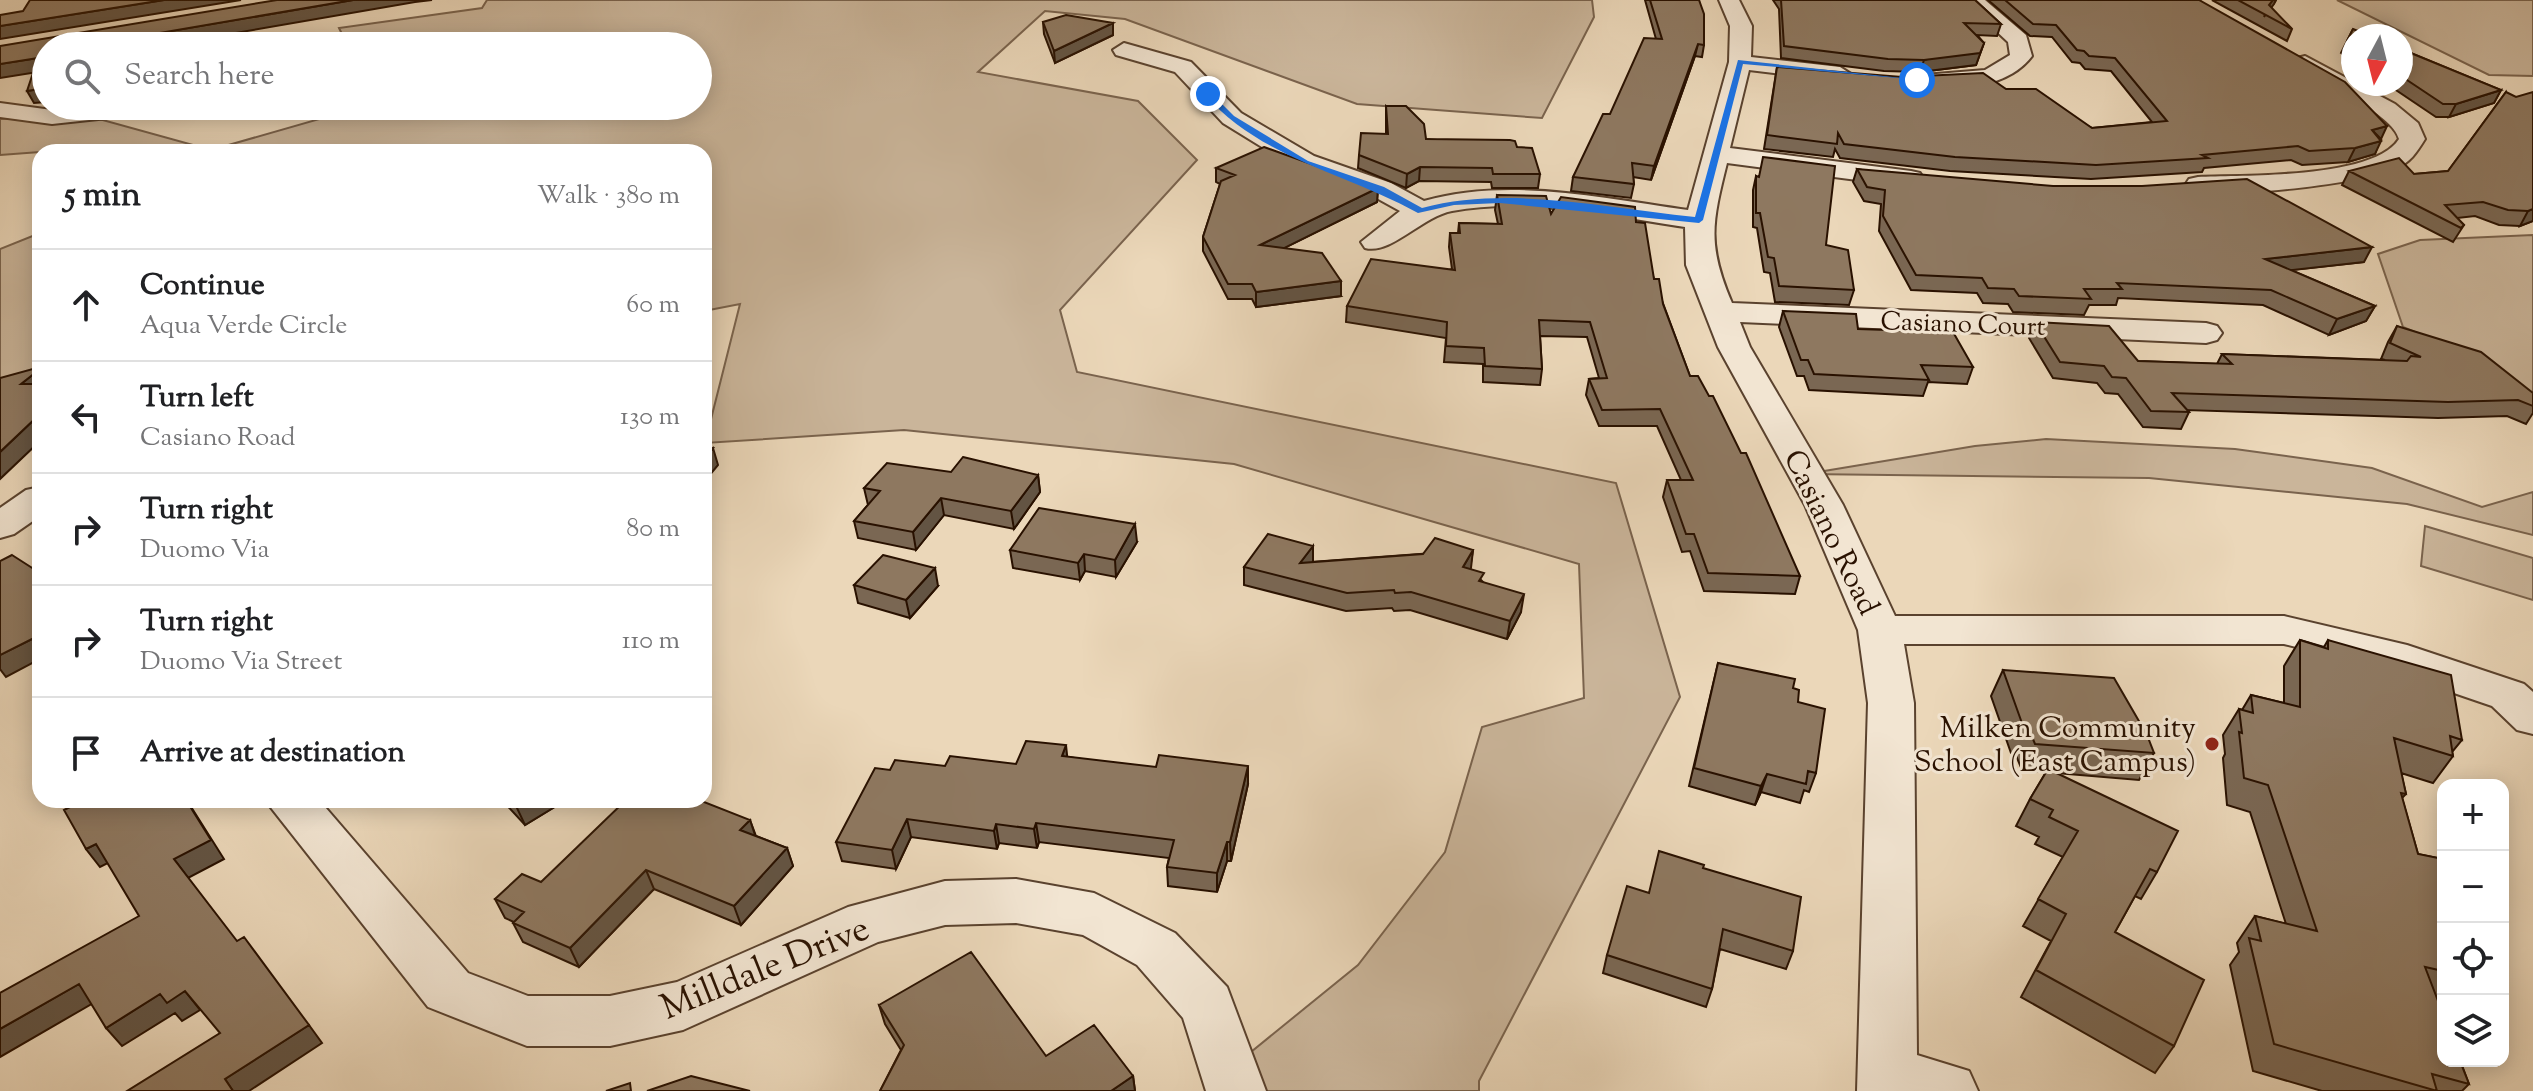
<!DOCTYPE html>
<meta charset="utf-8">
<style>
:root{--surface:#fff;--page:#f6f6f6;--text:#202124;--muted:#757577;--line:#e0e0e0}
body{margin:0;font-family:"Sorts Mill Goudy",serif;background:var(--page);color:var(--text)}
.controls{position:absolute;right:24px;bottom:24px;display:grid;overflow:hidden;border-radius:16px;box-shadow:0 4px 20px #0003}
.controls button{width:72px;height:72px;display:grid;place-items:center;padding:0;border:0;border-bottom:2px solid var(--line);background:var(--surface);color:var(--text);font:40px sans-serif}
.compass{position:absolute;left:2341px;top:24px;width:72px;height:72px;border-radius:50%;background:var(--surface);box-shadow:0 4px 20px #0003;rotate:187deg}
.stop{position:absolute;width:24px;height:24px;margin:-18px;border:6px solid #1a73e8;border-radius:50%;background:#fff}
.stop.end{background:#1a73e8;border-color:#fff;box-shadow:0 2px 8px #0008}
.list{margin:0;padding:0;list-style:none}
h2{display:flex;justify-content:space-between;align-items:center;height:104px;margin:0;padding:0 32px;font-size:34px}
h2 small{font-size:26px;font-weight:400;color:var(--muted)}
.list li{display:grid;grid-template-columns:52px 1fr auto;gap:24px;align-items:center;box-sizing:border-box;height:112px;padding:0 32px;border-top:2px solid var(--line)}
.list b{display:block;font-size:30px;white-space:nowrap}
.list p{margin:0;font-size:26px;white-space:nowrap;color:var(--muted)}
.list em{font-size:26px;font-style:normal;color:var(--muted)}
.icon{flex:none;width:44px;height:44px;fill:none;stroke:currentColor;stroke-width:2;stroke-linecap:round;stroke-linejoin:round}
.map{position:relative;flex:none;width:2533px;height:1091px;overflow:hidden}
.search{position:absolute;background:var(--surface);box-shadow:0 4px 20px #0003;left:32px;top:32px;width:680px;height:88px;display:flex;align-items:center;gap:20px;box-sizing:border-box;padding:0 28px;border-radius:44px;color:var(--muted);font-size:30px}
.panel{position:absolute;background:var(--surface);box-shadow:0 4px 20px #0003;left:32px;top:144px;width:680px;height:664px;border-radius:24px}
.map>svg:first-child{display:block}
.green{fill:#cab59a;stroke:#7a634d;stroke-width:2}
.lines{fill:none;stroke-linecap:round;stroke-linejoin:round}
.minor-casing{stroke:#5a422e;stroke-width:4}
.minor{fill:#f2e5d2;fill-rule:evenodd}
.wall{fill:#7a6753;stroke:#291100;stroke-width:2}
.shaded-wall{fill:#635443;stroke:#291100;stroke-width:2}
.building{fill:#8e7860;stroke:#291100;stroke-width:2}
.route{fill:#1a73e8}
.poi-dot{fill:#8f2418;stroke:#f2e5d2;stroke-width:3}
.labels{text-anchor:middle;stroke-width:6;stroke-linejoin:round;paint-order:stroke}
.far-street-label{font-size:26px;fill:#291100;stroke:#f2e5d2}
.street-label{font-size:30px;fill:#291100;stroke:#f2e5d2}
.poi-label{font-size:30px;fill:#291100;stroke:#f2e5d2;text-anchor:end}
.near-street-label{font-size:36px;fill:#291100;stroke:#f2e5d2}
</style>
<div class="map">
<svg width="2533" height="1091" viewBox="0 0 2533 1091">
<rect width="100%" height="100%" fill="#ebd7b9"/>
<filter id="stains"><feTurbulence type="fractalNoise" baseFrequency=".0025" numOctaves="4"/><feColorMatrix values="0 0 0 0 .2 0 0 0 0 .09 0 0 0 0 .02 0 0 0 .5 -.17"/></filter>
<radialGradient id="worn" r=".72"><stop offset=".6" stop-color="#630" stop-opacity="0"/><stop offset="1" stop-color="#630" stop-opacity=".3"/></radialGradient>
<path class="green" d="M487 0H1592L1594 17 1542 118 1357 104 1125 19 1045 11 978 72 1138 101 1197 160 1060 310 1077 372 1616 483 1680 697 1479 1081V1091H1236L1230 1069 1358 965 1445 852 1482 727 1584 698 1579 564 1234 464 904 430 705 443 740 304 704 311V152H40L0 155V119L81 114 211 150 330 116 335 106H698V46H348L339 28 482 8Z
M2337 0H2533V76L2489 75Z
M40 233V388L0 389V249Z
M2533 235V398L2465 353 2403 327 2378 254 2420 240Z
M2046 439 2235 449 2372 468 2482 507 2533 492V535L2407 504 2149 478 1806 474 1975 446Z
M2425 526 2533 558V600L2421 566Z"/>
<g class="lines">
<defs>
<path id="minor" d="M1719 0H1739L1752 26 1751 57 1840 67 1851 74 1840 81 1749 70 1730 148 1911 171 1920 173 1924 179 1920 185 1911 187 1727 163C1712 223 1707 245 1732 303L2206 323 2217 326 2222 333 2217 340 2206 343 1740 322 1750 347 1843 505 1895 616H2284L2407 645 2524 684 2533 692V734L2517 730 2492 706 2381 668 2284 644H1904L1914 703 1917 1055 1969 1071 1978 1091H1857L1868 703 1858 630 1805 505 1718 347 1686 265 1685 227C1610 216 1528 197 1452 211 1421 217 1391 255 1365 248L1361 242 1400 211 1371 195 1296 168 1223 123 1175 72 1116 55 1113 50 1124 43 1191 62 1241 113 1314 156 1391 183 1424 201C1509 177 1602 198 1688 210L1729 62 1730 26Z
M1963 0H1985L2026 35 2032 56C2010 86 1958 93 1924 85L1920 80 1924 75 1985 70 2010 55 2008 42Z
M2305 56 2395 104 2418 123 2425 139C2417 152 2410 163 2395 169 2361 184 2224 199 2189 191L2185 185 2189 179 2198 177C2243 175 2374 179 2399 139 2393 114 2321 81 2297 68L2294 63 2297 58Z
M0 103 52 110 166 106 154 113 52 124 0 117Z
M40 487V516L14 534 0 538V508L26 490Z
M265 800H319L468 973 528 996H610L677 982 848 907 945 881 1016 879 1094 893 1175 933 1227 987 1266 1091H1206L1183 1018 1137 965 1083 935 1016 923 945 925 878 942 683 1030 610 1046H527L428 1007Z"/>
</defs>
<use href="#minor" class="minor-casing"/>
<use href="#minor" class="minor"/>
</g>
<path class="wall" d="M1645 0H1699L1704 45 1702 57 1695 56 1651 180 1633 177 1634 184 1631 198 1571 191 1573 177 1656 39Z
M1773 0H1975L2001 24 1997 36 1977 35 1984 43 1976 65 1920 72 1884 71 1781 58 1779 9Z
M1988 0H2199L2380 139 2375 154 2348 162 2302 165 2291 160 2204 168 2202 172 2091 179 1950 171 1840 158 1835 149 1833 157 1764 149 1777 67 2006 89 2092 128 2152 122 2111 71 2085 69 2080 63 2072 62 2052 37 2030 36Z
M2212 0H2276L2271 8 2292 29 2287 41Z
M1043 22 1113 23V35L1055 63 1044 34Z
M2353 29V61L2341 53Z
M2401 49 2501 90 2494 103 2449 117H2436L2387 84H2401Z
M2506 92 2533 221 2520 226 2499 225 2475 216 2457 218 2464 225 2453 242 2342 185 2349 171 2414 174 2448 171Z
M1386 106 1426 139 1517 147 1540 174 1538 188H1492L1491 182 1419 181 1406 188 1358 168 1359 155 1386 134Z
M1216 168 1378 188 1377 202 1284 248 1341 296 1256 307 1252 299H1228L1203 251V237L1220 184 1216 182Z
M1857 169 2364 262 2291 270 2375 306 2366 321 2329 335 2263 305 2118 298 2116 305H2089L2084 315 2013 312 2008 304 1983 303 1977 293 1911 290 1879 231 1881 204 1864 201 1853 182Z
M1756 176 1826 245 1854 290 1849 305 1775 302 1770 273 1764 272 1757 228 1753 227V190Z
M1497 195 1551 214 1636 222 1654 279 1690 376 1800 576 1795 594 1704 591 1690 551 1682 552 1663 497 1667 480H1681L1657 426H1599L1586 395 1589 379 1599 378 1587 337 1540 336 1542 369 1540 385 1483 382V364L1444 362 1446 338 1346 322 1347 306 1452 269 1449 247 1450 233H1458L1459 223 1498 224 1495 210Z
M1783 311 1858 329 1973 367 1967 384 1928 382 1923 396 1809 390 1804 376H1797L1779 327Z
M2035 322 2138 361 2217 364 2222 354 2385 360 2381 359 2388 342 2397 326 2533 393V413L2526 424 2507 416 2438 418 2186 410 2189 412 2181 429 2143 427 2118 394 2105 393 2097 383 2053 378 2029 338Z
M951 472 1038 475 1040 492 1014 529 944 515 916 550 858 538 854 521 868 505 864 488Z
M1137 542 1116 577 1085 571 1080 580 1013 568 1010 550Z
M1473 550 1470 569 1483 582 1521 612 1507 639 1410 610 1394 611 1392 608 1346 611 1244 585V567Z
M854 585 938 586 910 618 858 603Z
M2300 640 2324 647 2328 640 2462 740 2452 752 2453 756 2433 783 2401 773 2406 794 2402 798 2418 854 2443 859V1003L2438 1002 2469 1084 2462 1091H2322L2253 1071 2230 965 2239 952 2237 943 2255 916 2286 924 2250 812 2227 805 2223 758 2225 754 2223 735 2239 709 2242 710 2251 695 2284 703V666Z
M1718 663 1793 688 1816 773 1809 792 1804 790 1800 803 1761 792 1755 805 1689 786Z
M2003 670 2154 753 2139 780 2056 773 2157 872 2141 899 2135 896 2115 932 2174 1046 2155 1073 2021 997 2051 941 2023 926 2063 857 2035 844 2039 837 2016 826 2030 799 2046 772 2022 770 2015 753H2011L1991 696Z
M1068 757 1248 784 1231 861H1227L1217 892 1168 886 1167 867 1169 858 1039 842 1037 848 999 843 997 849 911 837 896 869 842 861 836 842 890 770 945 766 1016 764Z
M502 800H566L525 825Z
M750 820 756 836 787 848 793 866 741 925 654 889 579 967 523 942 513 923 514 922 505 918 495 899 541 882Z
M1703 868 1793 951 1786 969 1720 949 1712 989 1706 1007 1603 973 1607 955 1648 893Z
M879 1005 1046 1056 1133 1076 1135 1091H880L901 1050 885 1024Z"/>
<path class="shaded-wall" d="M164 0H241L0 39V26Z
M353 0H432L415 2 160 46H131L130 38Z
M2273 0H2276L2274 4 2264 17 2269 5Z
M1113 23V35L1055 63 1054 51Z
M1984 43 1976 65 1920 72 1924 60Z
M1698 44 1695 56 1651 180 1654 166Z
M38 58 44 71 0 78V64Z
M46 88V102L34 103 27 91Z
M2501 90 2494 103 2449 117 2456 104Z
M2387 126 2381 139 2372 130Z
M2381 141 2375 154 2348 162 2355 148Z
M1420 167 1419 181 1406 188 1407 174Z
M1378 188 1377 202 1260 260V245Z
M2533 209V221L2520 226 2528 211Z
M2372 247 2364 262 2257 274 2265 259Z
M1341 281V296L1256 307V292Z
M2375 306 2366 321 2329 335 2337 319Z
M40 369V394L21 384Z
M40 414V441L0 479V452Z
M713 448 718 465 704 482V459Z
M1038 475 1040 492 1014 529 1011 511Z
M941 498 944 515 916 550 913 532Z
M1135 524 1137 542 1116 577 1115 560Z
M1313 546V564L1300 563Z
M1473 550 1471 568 1461 585 1463 567Z
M1084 554 1085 571 1080 580 1078 563Z
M935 568 938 586 910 618 906 600Z
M1524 594 1521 612 1507 639 1510 621Z
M38 636 40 639V659L6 677 0 669V655Z
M1066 745 1068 764 1062 756Z
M1248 766V784L1231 861 1230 842Z
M1767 774 1761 792 1755 805 1761 786Z
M186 800H191L188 802 224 859 188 878 174 859Z
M526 800H566L525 825 516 806Z
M907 819 911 837 896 869 892 850Z
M750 820 756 838 740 830Z
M1036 823 1039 842 1037 848 1034 829Z
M996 824 999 843 997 849 994 831Z
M1227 842V861L1217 892V873Z
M96 844 110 862 100 867 86 849Z
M787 848 793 866 741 925 734 906Z
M646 870 654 889 579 967 570 948Z
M79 984 95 1002 0 1057V1029Z
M185 991 200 1010 182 1021 175 1013 122 1046 106 1028 160 994Z
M309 1025 322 1043 249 1091H233L225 1079Z
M1133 1076 1135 1091H1111Z"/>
<path class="building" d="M30 0H164L0 26V15L23 11Z
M277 0H353L130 38 131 46H46V88L27 91 38 58 0 64V46Z
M1650 0H1699L1704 14V45L1698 44 1654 166 1632 163 1634 184 1573 177 1603 114H1610L1644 38 1662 39Z
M1781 0H1975L2001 24 1964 23 1984 43 1980 53 1924 60 1888 59 1784 46Z
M2005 0H2199L2345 82 2387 126 2372 130 2381 141 2355 148 2309 151 2298 146 2202 155 2208 158 2096 165 1955 157 1844 144 1838 133 1837 144 1767 135 1777 67 1902 77 1983 73 2006 89H2036L2092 128 2167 121 2115 58 2089 56 2084 51 2077 50 2056 25 2033 24Z
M2238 0H2273L2269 5 2292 29Z
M1066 15 1113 23 1054 51 1043 22Z
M2353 29 2370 36H2353V45L2347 41Z
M2401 49 2501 90 2456 104H2443L2401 76Z
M2506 92 2516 97 2533 92V209L2528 211 2508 210 2483 202 2445 205 2464 225 2461 228 2349 171 2399 158 2414 174 2448 171Z
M1386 106H1406L1424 124 1426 139 1510 140 1515 141 1517 147 1532 148 1540 174H1493L1492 168 1420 167 1407 174 1359 155 1361 133 1388 134Z
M1264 147 1378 188 1260 245 1322 253 1341 281 1256 292 1252 284H1228L1203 237 1221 181 1235 175 1216 168Z
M1763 157 1835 166 1826 245 1848 250 1854 290 1779 286 1774 258 1768 257 1760 213H1756V176L1759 177Z
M1857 169 2053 186H2142L2247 179 2372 247 2265 259 2375 306 2337 319 2271 290 2117 283 2122 289H2084L2091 299 2019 296 2014 289 1988 288 1982 278 1916 275 1883 216 1885 190 1867 187Z
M1497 195 1546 196 1551 214 1561 197 1635 207 1636 222 1645 223 1654 279H1659L1663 304 1690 376H1698L1709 396H1713L1741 453H1746L1800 576 1708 573 1694 534H1686L1667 480H1693L1660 409 1602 410 1589 379 1607 378 1590 322 1539 320 1542 369 1485 366 1484 348 1446 346 1447 322 1347 306 1371 259 1455 270 1450 233H1460L1459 223 1502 224Z
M1783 311 1856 314 1858 329 1953 332 1973 367 1921 365 1929 380 1814 374 1808 360H1801Z
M2035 322 2109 326 2138 361 2232 364 2222 354 2407 361 2411 356 2421 357 2390 343 2397 326 2481 352 2533 393V406L2518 400 2448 402 2172 393 2189 412 2151 411 2126 378 2112 377 2104 366 2060 362Z
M40 367V369L21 384H40V414L0 452V378Z
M704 448H713L704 459Z
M963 457 1038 475 1011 511 941 498 913 532 854 521 880 491 864 488 887 463 951 472Z
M1039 508 1135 524 1115 560 1084 554 1078 563 1010 550Z
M1268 534 1313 546 1300 563 1423 554 1435 538 1473 550 1463 567 1484 573 1479 581 1524 594 1510 621 1411 592 1395 593 1394 590 1347 593 1244 567Z
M12 555 40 573V641L38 636 0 655V561Z
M883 555 935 568 906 600 854 585Z
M2300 640 2328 649V640L2451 675 2462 740 2450 736 2453 756 2394 738 2406 794 2401 793 2418 854 2443 859V971L2425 967 2443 1014V1061H2460L2469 1084 2432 1074 2437 1091 2274 1044 2249 938 2261 941 2255 916 2317 931 2268 785 2244 778 2239 732 2242 733 2239 709 2253 713 2251 695 2300 707Z
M1718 663 1795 679 1793 688 1799 690 1798 702 1825 709 1816 773 1808 771 1806 784 1767 774 1761 786 1694 768Z
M2003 670 2114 678 2147 735 2154 753 2035 744 2028 727 2023 726Z
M1026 741 1066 745 1062 756 1156 767 1159 755 1248 766 1230 842H1227L1217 873 1167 867 1174 840 1036 823 1034 829 996 824 994 831 907 819 892 850 836 842 875 768 890 770 895 760 945 766 950 756 1016 764Z
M2048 769 2178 831 2157 872 2150 869 2115 932 2204 980 2174 1046 2036 970 2066 914 2038 899 2078 831 2049 817 2053 810 2030 799Z
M84 800H186L211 840 174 859 237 941 244 937 309 1025 225 1079 233 1091H127L220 1033 185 991 167 1003 160 994 106 1028 79 984 0 1029V993L139 916 96 844 86 849 64 810Z
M510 800H526L516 806Z
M626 800H699L750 820 740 830 787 848 734 906 646 870 570 948 513 923 524 912 495 899 522 874 541 882Z
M1659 851 1704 865 1703 868 1801 897 1793 951 1723 929 1712 989 1607 955 1627 886 1649 893Z
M971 952 1046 1056 1094 1025 1133 1076 1111 1091H880L904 1045 879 1005Z
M691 1076 750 1091H647Z
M630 1083 631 1091H606Z"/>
<path class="route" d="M1738 60 1920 80 1743 64 1703 220 1699 223 1500 203 1454 205 1418 213C1346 173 1261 159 1204 94L1211 93 1234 116 1308 161 1384 187 1422 208C1509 185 1606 208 1695 217Z"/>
<circle class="poi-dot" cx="2212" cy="744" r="8"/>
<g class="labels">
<g class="far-street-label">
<text transform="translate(1963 323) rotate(2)" y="9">Casiano Court</text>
</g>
<g class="street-label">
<text transform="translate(1832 532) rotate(64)" y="10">Casiano Road</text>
</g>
<g class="poi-label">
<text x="2196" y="737">Milken Community<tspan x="2196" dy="34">School (East Campus)</tspan></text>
</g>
<g class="near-street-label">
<text transform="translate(764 966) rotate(-22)" y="13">Milldale Drive</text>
</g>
</g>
<rect width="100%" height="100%" filter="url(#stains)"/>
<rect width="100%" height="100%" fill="url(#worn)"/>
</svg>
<div class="controls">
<button>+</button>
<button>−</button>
<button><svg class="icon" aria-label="locate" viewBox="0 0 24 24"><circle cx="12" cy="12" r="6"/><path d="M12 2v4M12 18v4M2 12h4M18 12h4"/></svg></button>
<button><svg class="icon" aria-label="layers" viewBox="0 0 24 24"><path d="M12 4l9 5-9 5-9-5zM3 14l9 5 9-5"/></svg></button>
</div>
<svg class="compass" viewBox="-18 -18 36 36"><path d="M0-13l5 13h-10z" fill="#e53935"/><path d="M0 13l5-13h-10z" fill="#757577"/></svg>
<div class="stop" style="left:1917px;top:80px"></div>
<div class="stop end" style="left:1208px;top:94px"></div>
<div class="search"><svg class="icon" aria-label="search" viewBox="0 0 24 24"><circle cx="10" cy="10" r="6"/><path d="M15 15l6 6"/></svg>Search here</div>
<section class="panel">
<h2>5 min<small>Walk · 380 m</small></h2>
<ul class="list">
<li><svg class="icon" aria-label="ahead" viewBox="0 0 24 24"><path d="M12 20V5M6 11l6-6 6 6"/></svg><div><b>Continue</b><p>Aqua Verde Circle</p></div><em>60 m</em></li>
<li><svg class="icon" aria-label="left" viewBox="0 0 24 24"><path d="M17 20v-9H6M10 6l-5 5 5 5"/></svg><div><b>Turn left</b><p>Casiano Road</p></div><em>130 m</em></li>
<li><svg class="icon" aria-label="right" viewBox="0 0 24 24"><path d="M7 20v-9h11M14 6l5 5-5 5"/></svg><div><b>Turn right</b><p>Duomo Via</p></div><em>80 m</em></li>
<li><svg class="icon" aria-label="right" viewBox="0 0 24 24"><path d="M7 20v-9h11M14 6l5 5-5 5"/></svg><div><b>Turn right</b><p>Duomo Via Street</p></div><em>110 m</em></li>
<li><svg class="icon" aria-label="arrive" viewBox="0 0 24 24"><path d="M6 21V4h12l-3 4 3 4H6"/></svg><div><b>Arrive at destination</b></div></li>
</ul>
</section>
</div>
